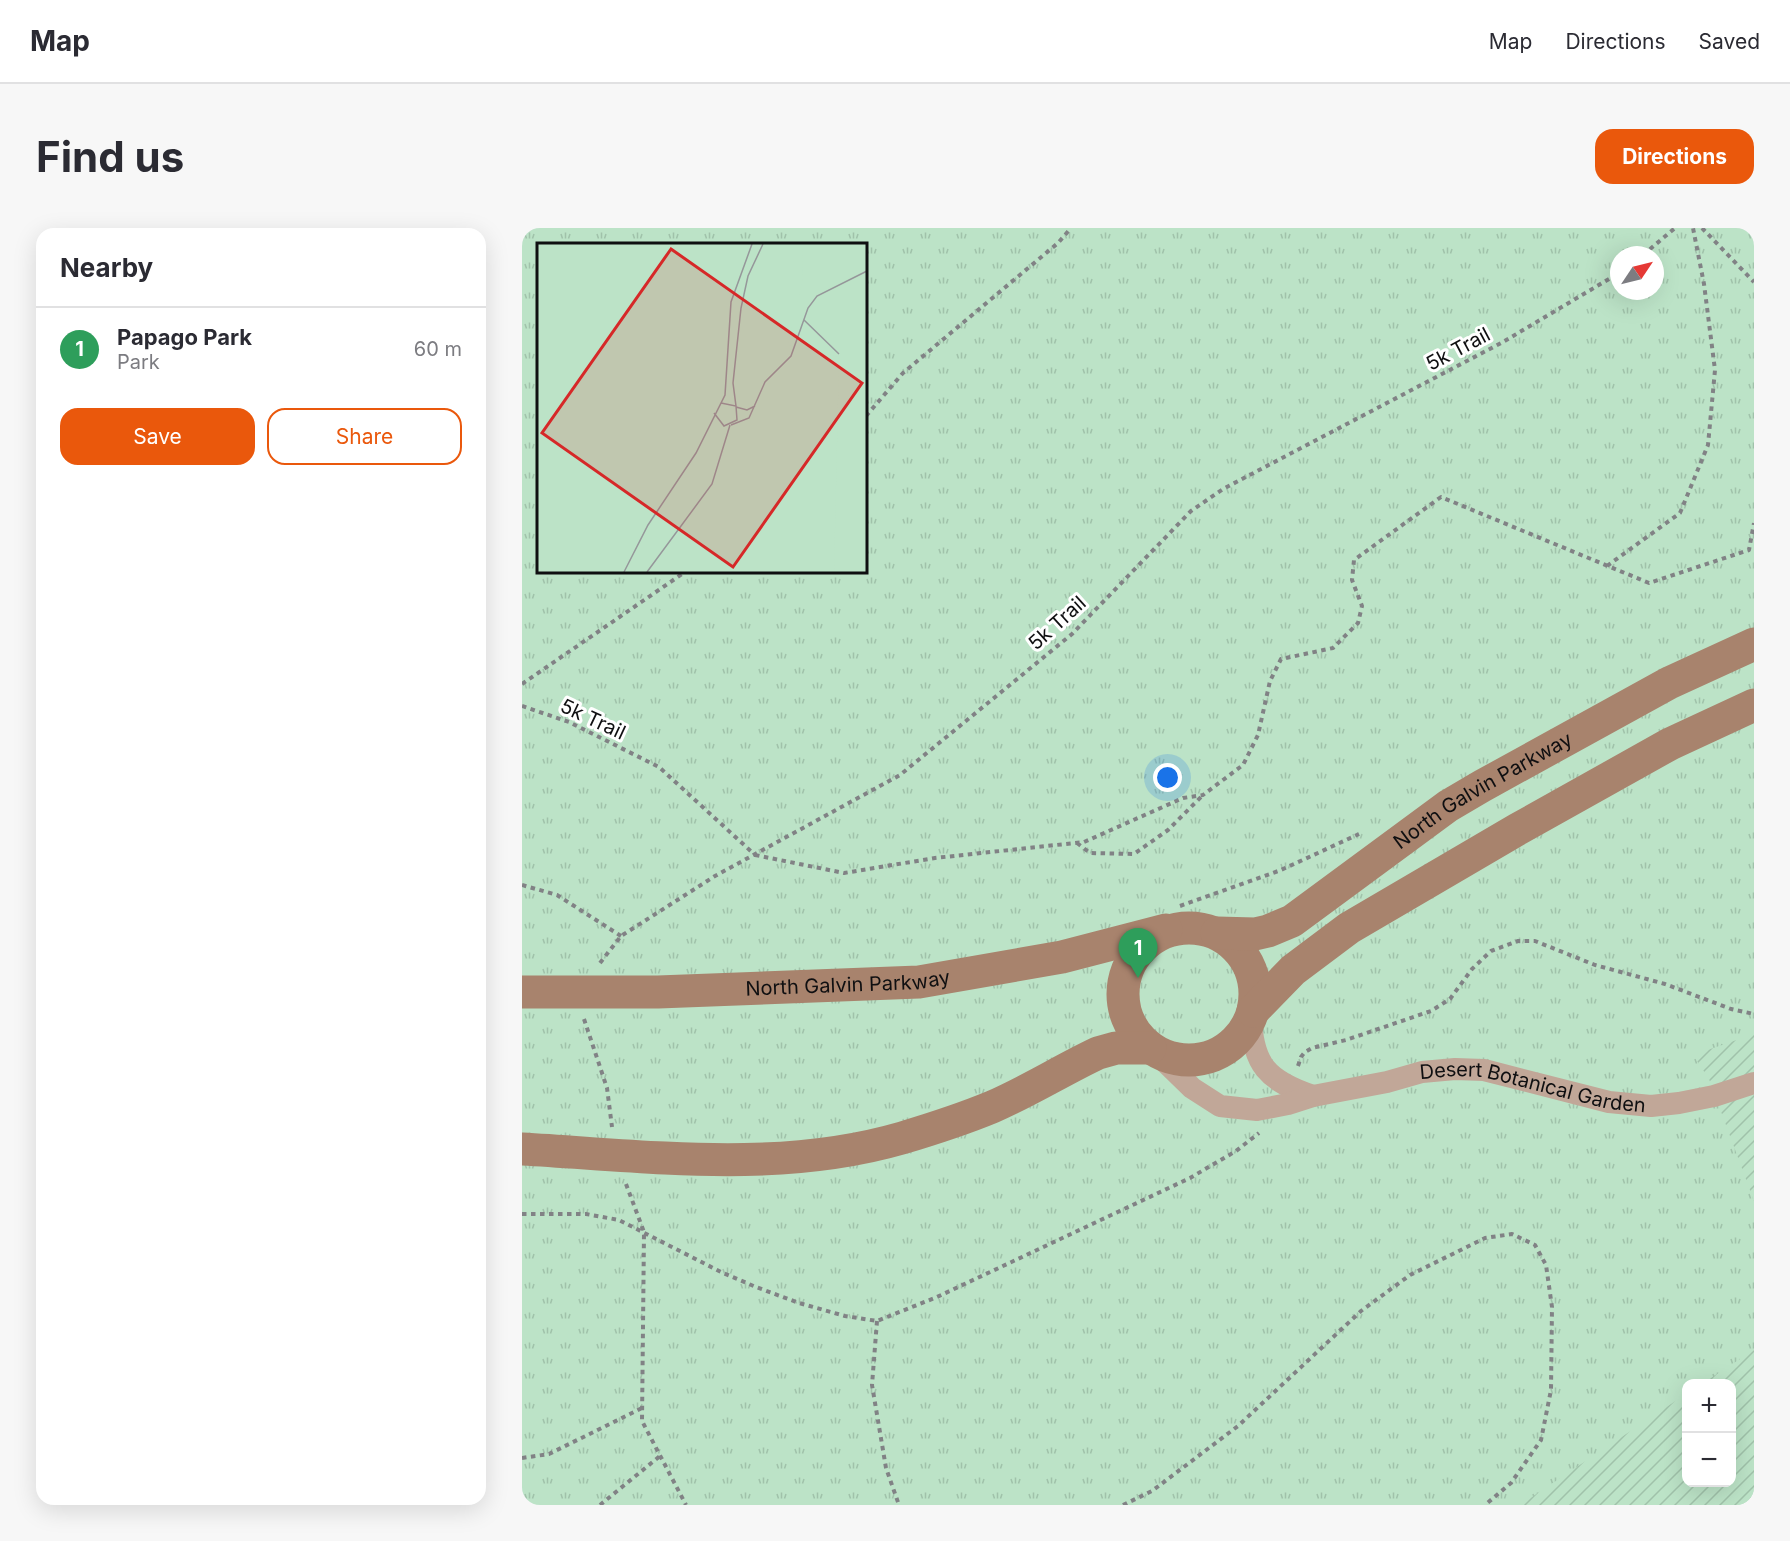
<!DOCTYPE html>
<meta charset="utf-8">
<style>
:root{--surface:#fff;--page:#f7f7f7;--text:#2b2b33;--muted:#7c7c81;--line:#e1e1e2;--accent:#ea580c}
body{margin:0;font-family:Inter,sans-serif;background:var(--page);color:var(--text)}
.controls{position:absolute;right:18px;bottom:18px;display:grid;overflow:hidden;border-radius:12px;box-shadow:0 6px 24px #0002}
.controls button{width:54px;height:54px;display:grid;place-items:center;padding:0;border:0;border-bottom:2px solid var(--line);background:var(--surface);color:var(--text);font:30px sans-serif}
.compass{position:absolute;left:1088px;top:18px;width:54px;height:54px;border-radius:50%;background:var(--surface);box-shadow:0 6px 24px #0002;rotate:55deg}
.you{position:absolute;left:646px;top:550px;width:21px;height:21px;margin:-15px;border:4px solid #fff;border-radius:50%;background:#1a73e8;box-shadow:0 0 0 9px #1a73e833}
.badge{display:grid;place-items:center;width:39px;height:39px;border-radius:50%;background:var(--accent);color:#fff;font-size:20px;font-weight:700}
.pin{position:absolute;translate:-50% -50px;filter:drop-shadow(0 2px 3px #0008)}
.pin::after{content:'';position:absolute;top:32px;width:21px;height:18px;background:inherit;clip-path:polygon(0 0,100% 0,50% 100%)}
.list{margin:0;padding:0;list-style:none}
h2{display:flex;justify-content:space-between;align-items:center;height:78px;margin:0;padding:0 24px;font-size:26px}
h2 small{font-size:20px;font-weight:400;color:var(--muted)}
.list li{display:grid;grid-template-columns:39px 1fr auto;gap:18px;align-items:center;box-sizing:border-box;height:84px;padding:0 24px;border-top:2px solid var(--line)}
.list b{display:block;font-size:22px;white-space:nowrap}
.list p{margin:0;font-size:20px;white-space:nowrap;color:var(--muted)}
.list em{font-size:20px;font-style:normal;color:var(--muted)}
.actions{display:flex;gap:12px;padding:18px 24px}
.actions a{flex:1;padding:14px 0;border:2px solid var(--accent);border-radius:18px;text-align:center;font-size:21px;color:var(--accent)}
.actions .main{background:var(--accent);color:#fff}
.map{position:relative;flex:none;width:1232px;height:1277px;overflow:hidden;border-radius:18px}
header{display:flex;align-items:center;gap:36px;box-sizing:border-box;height:84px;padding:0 30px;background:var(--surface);border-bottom:2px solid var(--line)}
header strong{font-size:28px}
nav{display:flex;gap:33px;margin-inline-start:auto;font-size:21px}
.intro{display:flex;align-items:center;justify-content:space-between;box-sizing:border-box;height:144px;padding:0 36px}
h1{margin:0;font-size:42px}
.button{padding:15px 27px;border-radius:18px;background:var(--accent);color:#fff;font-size:21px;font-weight:700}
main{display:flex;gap:36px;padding:0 36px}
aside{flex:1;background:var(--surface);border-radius:18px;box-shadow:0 6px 24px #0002}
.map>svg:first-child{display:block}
.park{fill:url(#park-tufts);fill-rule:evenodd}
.garden{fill:url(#garden-furrows)}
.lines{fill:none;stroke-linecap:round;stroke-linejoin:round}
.path{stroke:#818285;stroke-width:4;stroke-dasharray:4.5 4.5;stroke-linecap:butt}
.minor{stroke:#c1a798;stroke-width:22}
.secondary{stroke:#a8836d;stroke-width:33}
.labels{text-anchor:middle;stroke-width:6;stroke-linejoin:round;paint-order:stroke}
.street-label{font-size:20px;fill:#0f0f11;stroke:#fff}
.inset-road{fill:none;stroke:#95979a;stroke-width:1.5}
.view{fill:#d62828;fill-opacity:0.15;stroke:#d62828;stroke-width:3}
.inset-edge{fill:none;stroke:#0f0f11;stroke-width:3}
</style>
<header>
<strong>Map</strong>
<nav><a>Map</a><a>Directions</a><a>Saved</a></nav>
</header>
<div class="intro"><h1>Find us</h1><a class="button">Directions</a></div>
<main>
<aside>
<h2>Nearby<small></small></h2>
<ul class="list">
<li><span class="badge" style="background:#2e9e5b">1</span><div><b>Papago Park</b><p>Park</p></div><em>60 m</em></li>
</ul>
<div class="actions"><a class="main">Save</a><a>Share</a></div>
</aside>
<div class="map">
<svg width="1232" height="1277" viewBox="0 0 1232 1277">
<defs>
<pattern id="park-tufts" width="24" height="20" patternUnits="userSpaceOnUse" patternTransform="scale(1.5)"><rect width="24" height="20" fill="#bce3c7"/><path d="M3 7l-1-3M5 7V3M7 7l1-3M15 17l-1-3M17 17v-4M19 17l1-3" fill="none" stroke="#a0c2aa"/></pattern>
<pattern id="garden-furrows" width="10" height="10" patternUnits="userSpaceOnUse" patternTransform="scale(1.5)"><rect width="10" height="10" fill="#bce3c7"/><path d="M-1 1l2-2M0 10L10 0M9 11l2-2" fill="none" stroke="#a0c2aa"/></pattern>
</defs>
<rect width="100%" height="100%" fill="#eff1f6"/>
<path class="park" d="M0 0H1232V1277H0ZM16 16H344V344H16ZM1097 27H1133V63H1097ZM1164 1156H1210V1254H1164Z"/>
<path class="garden" d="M1232 806V973L1187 851 1171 827Z
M1232 1122V1277H998L1164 1166V1254H1210V1156L1181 1155Z"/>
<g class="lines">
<path class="path" d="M1180 0 1232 54
M1121 27 1153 0
M344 188 381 145 536 15 549 0
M1085 338 1158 285 1186 217 1193 142 1182 56 1171 0
M0 456 163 344
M0 478 47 494 137 539 232 626
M555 615 568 625 612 626 646 602 681 567
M233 627 322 645 413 630 562 614 661 570 681 567 721 537 736 507 748 453 759 431 811 420 836 395 840 378 830 352 832 332 919 269 1127 355 1227 322 1232 295
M0 657 35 667 99 708
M658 678 759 642 837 606
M78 735 99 708 193 648 378 547 550 406 669 283 701 261 981 114 1097 45
M62 791 85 860 90 899
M776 838 779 829 783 824 790 820 824 812 909 783 928 771 950 741 969 723 996 713H1013L1073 737 1143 756 1209 781 1232 786
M104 956 122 1004 120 1193 164 1277
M0 986H64L97 992 201 1045 234 1059 277 1075 323 1088 355 1093 415 1069 668 950 714 923 737 905
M355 1093 350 1157 364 1240 377 1277
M0 1230 27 1226 120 1180
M78 1277 138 1228
M601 1277 630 1263 716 1198 839 1083 888 1047 963 1010 990 1006 1013 1017 1024 1037 1030 1079 1029 1162 1019 1212 989 1255 963 1277"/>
<g class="minor">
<path d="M729 788C730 837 746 853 791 868"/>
<path id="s1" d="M632 823 670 860 698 878 735 882 766 876 791 868 865 854 900 844 933 841 962 842 1087 874 1129 878 1157 875 1192 868 1232 855"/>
</g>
<g class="secondary">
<circle cx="667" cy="766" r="66"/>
<path id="s2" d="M695 705 733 706 746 703 770 693 926 578 960 558 1147 455 1232 416"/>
<path id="s3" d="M0 764H136L397 754 540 729 644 702"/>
<path d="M731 783 771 742 827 700 996 601 1148 516 1232 477"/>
<path d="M0 921C126 928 256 946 380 910 410 901 441 891 470 879 507 863 540 842 576 825L594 820H628"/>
</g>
</g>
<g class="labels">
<g class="street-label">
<text transform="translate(936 121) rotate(-28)" y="7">5k Trail</text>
<text transform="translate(535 395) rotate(-42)" y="7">5k Trail</text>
<text transform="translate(71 491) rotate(25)" y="7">5k Trail</text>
<text dy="7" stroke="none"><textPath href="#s2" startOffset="309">North Galvin Parkway</textPath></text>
<text dy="7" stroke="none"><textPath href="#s3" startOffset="326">North Galvin Parkway</textPath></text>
<text dy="7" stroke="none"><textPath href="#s1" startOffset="406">Desert Botanical Garden</textPath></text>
</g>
</g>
<g transform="translate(15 15)">
<rect width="330" height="330" fill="#eff1f6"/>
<path d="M0 1H330V329H0Z" fill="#bce3c7"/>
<path d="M265 1H330V329H297L302 114 251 102 266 34Z" fill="#bce3c7"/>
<path class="inset-road" d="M267 77 302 111M199 163 196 140 204 65 211 33 226 1M199 164 210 167 218 163M177 170 187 183 200 177 199 163 184 160M194 182 212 175 228 139 254 113 271 65 280 53 330 28M87 329 111 282 159 210 188 152 194 59 215 1M110 329 175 241 193 182"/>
<path class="view" d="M134 6 325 140 196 324 5 190Z"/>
<rect width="330" height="330" class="inset-edge"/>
</g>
</svg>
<div class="controls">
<button>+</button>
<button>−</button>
</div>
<svg class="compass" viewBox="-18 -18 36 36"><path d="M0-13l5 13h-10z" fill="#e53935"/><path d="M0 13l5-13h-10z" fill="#7c7c81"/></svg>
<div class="you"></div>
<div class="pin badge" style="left:616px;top:750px;background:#2e9e5b">1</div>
</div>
</main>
